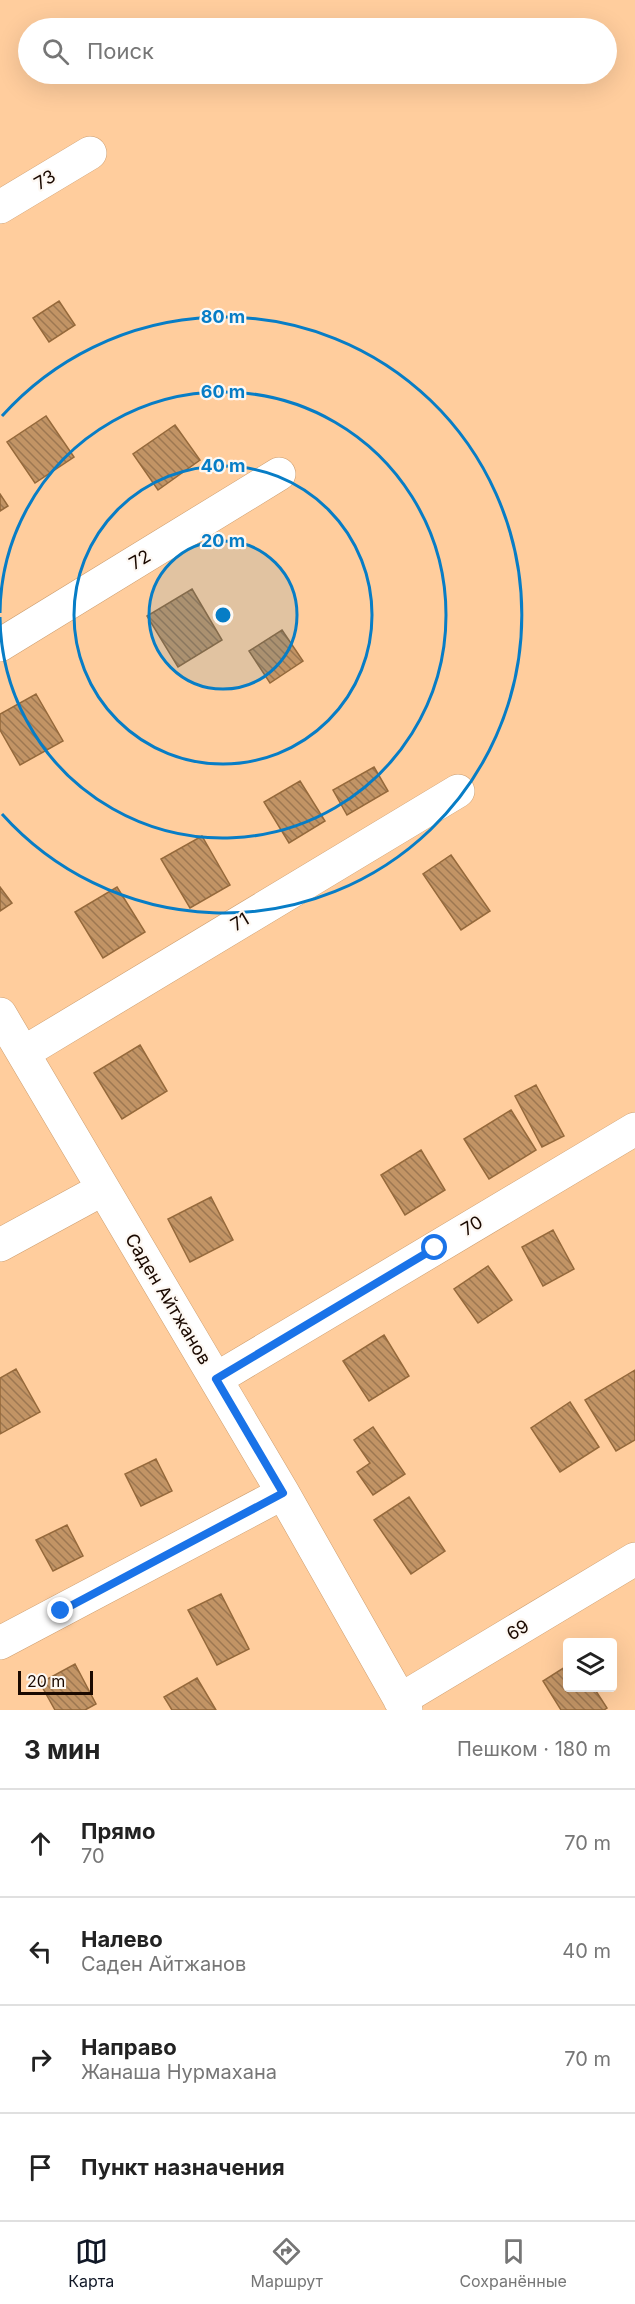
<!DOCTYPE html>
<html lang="ru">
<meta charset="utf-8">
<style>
:root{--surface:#fff;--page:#f2f2f2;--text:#222;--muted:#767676;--line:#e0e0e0;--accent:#111827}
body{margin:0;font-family:Inter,sans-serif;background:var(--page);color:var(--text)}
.controls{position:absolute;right:18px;bottom:18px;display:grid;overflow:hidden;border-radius:6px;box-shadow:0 6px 24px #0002}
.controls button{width:54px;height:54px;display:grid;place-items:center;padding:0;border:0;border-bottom:2px solid var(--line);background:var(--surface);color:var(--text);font:30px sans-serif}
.scale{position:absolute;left:18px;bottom:15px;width:75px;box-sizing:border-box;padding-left:6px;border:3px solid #1a0900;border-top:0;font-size:16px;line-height:21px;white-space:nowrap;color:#1a0900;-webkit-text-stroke:4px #fdf8f3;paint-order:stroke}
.stop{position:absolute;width:18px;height:18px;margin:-14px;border:4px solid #1a73e8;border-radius:50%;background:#fff}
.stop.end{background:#1a73e8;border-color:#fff;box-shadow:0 2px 6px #0008}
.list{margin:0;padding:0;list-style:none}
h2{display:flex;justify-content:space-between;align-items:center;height:78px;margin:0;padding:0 24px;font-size:26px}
h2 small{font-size:20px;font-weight:400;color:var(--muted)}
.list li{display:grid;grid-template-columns:39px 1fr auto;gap:18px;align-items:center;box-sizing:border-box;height:108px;padding:0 24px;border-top:2px solid var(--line)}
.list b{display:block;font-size:22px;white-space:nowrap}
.list p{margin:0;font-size:20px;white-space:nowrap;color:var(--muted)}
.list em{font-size:20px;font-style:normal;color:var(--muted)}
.icon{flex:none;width:33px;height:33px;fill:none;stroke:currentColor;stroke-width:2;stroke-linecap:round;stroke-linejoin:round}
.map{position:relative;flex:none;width:635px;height:1710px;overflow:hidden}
.search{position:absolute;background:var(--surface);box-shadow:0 6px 24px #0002;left:18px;right:18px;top:18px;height:66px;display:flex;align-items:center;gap:15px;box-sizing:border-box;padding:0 21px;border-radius:33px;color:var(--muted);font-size:22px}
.sheet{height:510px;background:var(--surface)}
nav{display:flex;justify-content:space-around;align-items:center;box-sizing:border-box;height:84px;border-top:2px solid var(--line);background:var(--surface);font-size:16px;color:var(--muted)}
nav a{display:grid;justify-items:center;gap:3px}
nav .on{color:var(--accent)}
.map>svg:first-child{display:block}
.building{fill:url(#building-back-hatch);stroke:#95693b;stroke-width:1.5}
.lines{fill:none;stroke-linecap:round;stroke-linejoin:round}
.minor-casing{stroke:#cd9e6f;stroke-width:34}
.minor{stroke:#fff;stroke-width:33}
.route{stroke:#1a73e8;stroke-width:8}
.ring{fill:none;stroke:#077dc6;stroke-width:3}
.labels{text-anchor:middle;stroke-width:4.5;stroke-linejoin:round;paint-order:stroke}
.street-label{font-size:18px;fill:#1a0900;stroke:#fdf8f3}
.centre{fill:#077dc6;stroke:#fdf8f3;stroke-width:3}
.ring-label{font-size:18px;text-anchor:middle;font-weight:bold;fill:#077dc6;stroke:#fdf8f3;stroke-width:4.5;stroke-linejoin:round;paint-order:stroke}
</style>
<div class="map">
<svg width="635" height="1710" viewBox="0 0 635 1710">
<defs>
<pattern id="building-back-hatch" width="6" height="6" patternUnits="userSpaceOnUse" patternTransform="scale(1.5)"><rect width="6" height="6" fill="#c29465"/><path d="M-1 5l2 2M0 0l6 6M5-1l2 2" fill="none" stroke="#9d7751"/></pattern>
</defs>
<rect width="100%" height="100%" fill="#ffcd9d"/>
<path class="building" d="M59 301 75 325 49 342 33 318Z
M46 416 74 457 35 483 7 442Z
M175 425 200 460 158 490 133 454Z
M0 494 8 506 0 511Z
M192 589 222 640 178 667 147 616Z
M282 630 303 661 270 683 249 651Z
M36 694 63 741 20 765 0 730V714Z
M374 767 388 791 347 815 333 790Z
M300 781 325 821 289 843 264 802Z
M202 836 230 885 190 908 161 859Z
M451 855 490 911 461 930 423 874Z
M0 887 12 903 0 911Z
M117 887 145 932 103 958 75 912Z
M140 1045 167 1091 122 1119 94 1073Z
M536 1085 564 1136 542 1147 515 1096Z
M511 1110 536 1150 489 1179 464 1139Z
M421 1150 445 1190 405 1215 381 1175Z
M211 1197 233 1240 190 1262 168 1219Z
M553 1230 574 1269 543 1286 522 1247Z
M488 1266 512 1300 478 1323 454 1289Z
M384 1335 409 1376 369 1401 343 1361Z
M16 1369 40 1412 0 1434V1378Z
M635 1370V1440L616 1451 585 1400Z
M570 1402 599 1447 560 1472 531 1428Z
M373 1427 405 1474 373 1495 357 1472 370 1463 354 1440Z
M156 1459 172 1491 141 1506 125 1474Z
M409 1497 445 1551 411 1574 374 1520Z
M67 1525 83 1556 53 1571 36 1540Z
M221 1594 249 1649 217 1665 188 1610Z
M75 1664 96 1704 85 1710H55L40 1683Z
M568 1665V1688H594L607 1708 604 1710H561L543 1681Z
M197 1678 216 1710H172L164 1697Z"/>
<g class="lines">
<defs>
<path id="minor" d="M0 207 90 153
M0 645 279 474
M0 1014 283 1493 406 1710
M23 1053 458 791
M0 1245 103 1189
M216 1379 635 1129
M0 1643 283 1493
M400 1700 635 1559"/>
</defs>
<use href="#minor" class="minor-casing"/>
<use href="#minor" class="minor"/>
</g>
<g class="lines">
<path class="route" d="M61 1611 283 1493 216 1379 435 1248"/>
</g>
<circle cx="223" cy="615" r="74" fill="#077dc6" fill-opacity=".12"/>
<g class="ring">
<circle cx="223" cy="615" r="74"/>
<circle cx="223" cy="615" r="149"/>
<path d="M0 613A223 223 0 1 1 0 617"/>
<path d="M2 416A298 298 0 1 1 2 814"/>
</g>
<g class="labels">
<g class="street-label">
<text transform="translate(45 180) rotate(-31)" y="6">73</text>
<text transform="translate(140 560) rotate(-31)" y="6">72</text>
<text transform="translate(240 922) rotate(-31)" y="6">71</text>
<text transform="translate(472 1226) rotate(-31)" y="6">70</text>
<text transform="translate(168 1299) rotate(59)" y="6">Саден Айтжанов</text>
<text transform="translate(518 1630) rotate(-31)" y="6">69</text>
</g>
</g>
<circle cx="223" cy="615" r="9" class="centre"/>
<g class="ring-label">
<text x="223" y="323">80 m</text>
<text x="223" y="398">60 m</text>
<text x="223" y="472">40 m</text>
<text x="223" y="547">20 m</text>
</g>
</svg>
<div class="controls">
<button><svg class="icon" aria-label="layers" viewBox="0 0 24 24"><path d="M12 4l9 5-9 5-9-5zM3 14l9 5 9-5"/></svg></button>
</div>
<div class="scale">20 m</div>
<div class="stop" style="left:435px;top:1248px"></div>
<div class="stop end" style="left:61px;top:1611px"></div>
<div class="search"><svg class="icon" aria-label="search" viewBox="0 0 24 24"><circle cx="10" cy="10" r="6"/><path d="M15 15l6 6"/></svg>Поиск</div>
</div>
<section class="sheet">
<h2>3 мин<small>Пешком · 180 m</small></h2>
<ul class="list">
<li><svg class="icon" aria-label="ahead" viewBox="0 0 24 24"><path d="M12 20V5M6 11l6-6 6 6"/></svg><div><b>Прямо</b><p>70</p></div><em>70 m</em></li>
<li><svg class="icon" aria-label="left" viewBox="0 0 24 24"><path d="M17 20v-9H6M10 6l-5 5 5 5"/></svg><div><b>Налево</b><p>Саден Айтжанов</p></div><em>40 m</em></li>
<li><svg class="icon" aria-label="right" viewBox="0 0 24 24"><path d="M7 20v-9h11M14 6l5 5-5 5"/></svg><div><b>Направо</b><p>Жанаша Нурмахана</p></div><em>70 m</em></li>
<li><svg class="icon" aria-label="arrive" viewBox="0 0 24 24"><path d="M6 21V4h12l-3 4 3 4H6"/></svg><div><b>Пункт назначения</b></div></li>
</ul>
</section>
<nav>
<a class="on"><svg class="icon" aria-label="map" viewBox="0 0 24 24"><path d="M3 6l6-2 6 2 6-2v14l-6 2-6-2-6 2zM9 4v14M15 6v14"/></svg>Карта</a>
<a><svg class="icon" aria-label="directions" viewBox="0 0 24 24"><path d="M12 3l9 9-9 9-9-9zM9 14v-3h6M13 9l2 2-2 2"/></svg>Маршрут</a>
<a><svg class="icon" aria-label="saved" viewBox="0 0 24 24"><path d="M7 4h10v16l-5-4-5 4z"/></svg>Сохранённые</a>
</nav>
